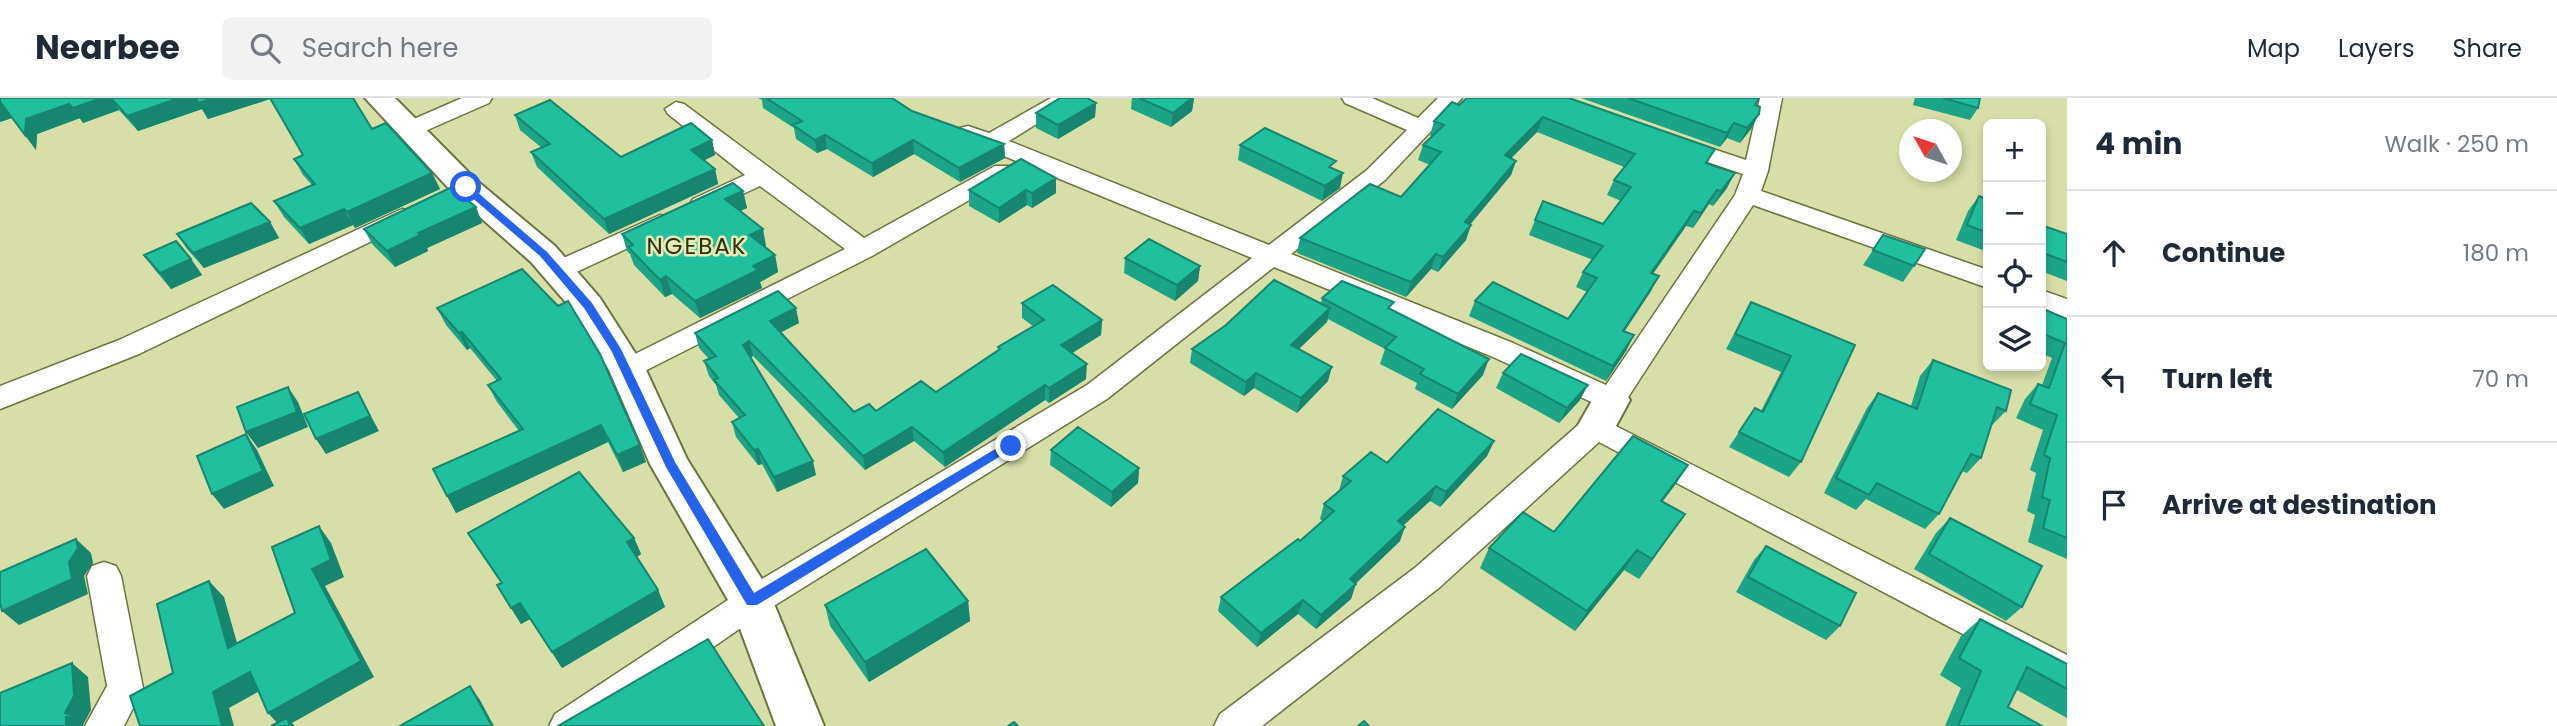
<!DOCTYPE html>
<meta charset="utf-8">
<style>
:root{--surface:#fff;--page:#f2f2f3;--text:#1f2937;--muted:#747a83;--line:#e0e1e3}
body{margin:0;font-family:Poppins,sans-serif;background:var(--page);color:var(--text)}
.controls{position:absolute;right:21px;top:21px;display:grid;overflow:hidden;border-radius:10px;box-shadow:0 4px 10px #0003}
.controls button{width:63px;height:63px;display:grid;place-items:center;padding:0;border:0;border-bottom:2px solid var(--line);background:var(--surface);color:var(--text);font:35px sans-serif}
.compass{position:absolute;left:1899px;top:21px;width:63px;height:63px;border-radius:50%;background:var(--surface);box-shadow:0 4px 10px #0003;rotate:310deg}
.stop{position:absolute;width:21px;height:21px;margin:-16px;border:5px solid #2563eb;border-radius:50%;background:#fff}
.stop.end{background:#2563eb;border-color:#fff;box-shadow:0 2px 7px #0008}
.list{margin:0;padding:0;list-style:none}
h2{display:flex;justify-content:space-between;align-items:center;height:91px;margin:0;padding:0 28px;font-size:30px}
h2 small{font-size:23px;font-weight:400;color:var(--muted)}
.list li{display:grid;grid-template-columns:46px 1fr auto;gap:21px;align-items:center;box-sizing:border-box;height:126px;padding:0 28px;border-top:2px solid var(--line)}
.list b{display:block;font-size:26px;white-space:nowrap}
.list em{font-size:23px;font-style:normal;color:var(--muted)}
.icon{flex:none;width:38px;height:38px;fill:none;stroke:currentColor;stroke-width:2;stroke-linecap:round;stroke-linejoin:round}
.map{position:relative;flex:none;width:2067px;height:628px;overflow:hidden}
header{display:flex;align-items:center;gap:42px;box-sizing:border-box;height:98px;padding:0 35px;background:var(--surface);border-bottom:2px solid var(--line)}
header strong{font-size:33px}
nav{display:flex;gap:38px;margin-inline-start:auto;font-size:24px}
.search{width:490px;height:63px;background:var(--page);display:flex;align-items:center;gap:18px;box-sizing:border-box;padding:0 24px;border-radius:10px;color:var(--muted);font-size:26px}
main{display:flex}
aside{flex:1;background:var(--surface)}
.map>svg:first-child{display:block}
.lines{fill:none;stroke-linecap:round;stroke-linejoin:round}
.street-casing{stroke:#6d723f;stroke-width:3}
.secondary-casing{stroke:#6d723f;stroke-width:4}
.street{fill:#fff;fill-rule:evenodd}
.secondary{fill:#fff;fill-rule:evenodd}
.wall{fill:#1ca487}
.shaded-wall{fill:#16866e}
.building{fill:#20bf9d;stroke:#16866e;stroke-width:2}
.route{fill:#2563eb}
.labels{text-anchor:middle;stroke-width:5;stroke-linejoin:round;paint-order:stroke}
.quarter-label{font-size:23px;letter-spacing:2px;fill:#2c2f07;stroke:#e5ecb4}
</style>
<header>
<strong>Nearbee</strong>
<div class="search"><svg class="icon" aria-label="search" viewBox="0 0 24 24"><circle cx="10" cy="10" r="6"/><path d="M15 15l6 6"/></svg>Search here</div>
<nav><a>Map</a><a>Layers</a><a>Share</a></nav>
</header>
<main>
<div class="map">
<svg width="2067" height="628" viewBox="0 0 2067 628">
<rect width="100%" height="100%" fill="#d8dea7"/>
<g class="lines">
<defs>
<path id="street" d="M462 0H492L489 5 416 37H400L397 32 400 27Z
M1051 0H1078L1009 43 1269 147 1367 72 1407 32 1345 5 1342 0H1372L1418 20 1438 0H1462L1385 82 1291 156 1513 245 1606 287 1735 97 1743 76 1666 50 1662 45 1666 40 1674 38 1746 62 1760 0H1782L1768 73 1761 93 1988 172V190L1753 107 1621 310 1611 313 1493 259 1274 169 1107 301 764 514 599 628H549L555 616 740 494 1087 287 1252 160 960 40 956 35 960 30 968 28 989 35Z
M676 4 684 6 864 140 995 68H1011L1015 73 1011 78 872 158 627 282 617 279 613 272 617 265 845 151 760 88 711 111H693L690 106 693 101 745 77 668 16 665 11Z
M402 111 411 114 415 119 411 124 139 256 0 311V288L119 242Z
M660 117 669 119 673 125 669 131 568 178 559 181 550 178 546 172 550 166Z
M2041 192 2067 201V220L2041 211Z
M1596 318 2067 557V591L1599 344 1440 489 1262 628H1214L1220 616 1416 469 1585 321Z
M104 464 116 468 121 478 143 590 124 628H85L107 588 87 478 92 468Z"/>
<path id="secondary" d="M365 0H395L476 82 555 148 600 200 646 272 687 361 768 491 824 628H776L732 509 650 366 609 272 575 215 531 164 454 96Z
M1611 288 1624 292 1630 302 1610 339 1596 343 1582 339 1577 329 1598 292Z"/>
</defs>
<use href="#street" class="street-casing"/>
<use href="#secondary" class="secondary-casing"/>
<use href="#street" class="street"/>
<use href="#secondary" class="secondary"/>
</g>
<path class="wall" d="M0 0H353L372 31 432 75 440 91 355 130 353 127 309 146 284 119 274 103 312 87 303 77 294 61 303 57 270 1 208 21 202 11 138 33 119 12 83 25 80 20 37 36 36 52 12 20 0 24Z
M758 0H892L912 13 1004 46 1005 60 960 84 914 56 873 79 827 51 817 55 796 41 794 30 763 10 762 2Z
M1132 0H1194L1192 13 1171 29 1131 11Z
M1569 0 1708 65 1727 90 1713 108 1709 106 1693 130 1686 128 1653 176 1651 193 1624 233 1634 237 1626 253 1606 283 1469 218 1475 203 1568 221 1587 194 1576 189 1583 174 1593 162 1529 137 1543 103 1603 126 1621 103 1607 97 1614 82 1624 69 1537 34 1511 60 1516 63 1511 77 1470 126 1466 142 1438 174 1431 171 1406 199 1297 155 1300 140 1401 99 1430 67 1418 62 1423 47 1432 38H1430L1434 23 1459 7Z
M1581 0H1759L1755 7 1759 16 1751 31 1740 45 1727 40 1720 49Z
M1915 0H1980L1978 10 1970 22 1913 7Z
M1096 5 1095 19 1058 41 1036 30V15Z
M515 17 621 59 712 42 715 57 704 62 715 71 718 86 609 136 537 69 531 54 542 50 520 32Z
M1240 47 1334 71 1340 90 1322 103 1238 62Z
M1021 61 1056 95 1032 110 1027 107 999 125 969 108V92Z
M743 93 747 110 740 113 766 148 765 149 775 157 778 174 760 184 762 190 700 220 672 196 665 199 634 167 630 156 627 153 622 136Z
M1979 98 1988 102V154L1956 142 1968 113Z
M476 109 482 125 427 150 428 153 395 169 372 146 364 131Z
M270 124 279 140 204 170 187 151 177 136Z
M2041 127 2067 136V183L2041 173Z
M1883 137 1914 168 1903 184 1863 167Z
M144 157 191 161 202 177 171 191 155 172Z
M1125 160 1200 168 1198 183 1175 203 1124 175Z
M1322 200 1391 212 1483 277 1452 311 1415 291 1417 285 1380 266 1385 251 1328 221 1327 224 1299 251 1328 283 1297 315 1254 290 1244 298 1190 265 1192 251 1321 205Z
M1751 204 1855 247 1801 364 1789 379 1729 349 1755 310 1761 313 1781 274 1726 251Z
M1022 205 1102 222 1101 237 1072 255 1086 281 1049 305 1045 302 945 369 914 343 865 372 753 258 751 259 816 377 777 394 762 366 758 367 736 339 732 324 739 320 719 297 716 287 709 278 704 263 709 261 699 250 695 235 799 225 780 235 854 314 876 313 936 294 998 253V249L1033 228 1022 220Z
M437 210 646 364 623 374 608 344 456 415 447 398 519 333 497 304 488 287 497 283 470 250 467 252 446 227Z
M2041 210 2067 221V461L2028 444 2035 417 2027 413 2036 375 2030 372 2043 332 2016 320 2025 301 2038 286 2042 287 2052 260 2041 255Z
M1933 262 2006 313 1991 328 1981 360 1967 375 1962 373 1939 416 1925 431 1866 401 1856 412 1824 395 1867 310 1878 295 1911 308 1920 278Z
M1503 275 1580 302 1559 325 1496 290Z
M1494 343 1487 358 1440 409 1430 403 1403 427 1400 443 1355 486 1351 501 1316 531 1298 516 1257 549 1218 513 1221 499 1300 443 1323 423 1320 421 1324 406 1339 393 1343 378 1387 365Z
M1051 352 1139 370 1138 385 1111 409 1050 367Z
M1688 367 1675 387 1662 403 1671 436 1639 481 1624 472 1575 533 1480 470 1489 450 1554 434Z
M1950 420 2022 509 2006 523 1914 471 1936 435Z
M468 435 634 440 641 456 637 459 658 492 665 509 562 570 530 521 521 526 497 487 501 485Z
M1766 448 1840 528 1826 542 1736 494 1754 462Z
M968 503 970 523 869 584 830 528 825 507Z
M1980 521 2067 566V620L2017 592 2008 609 2042 628H1945L1961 590 1940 577 1961 538Z"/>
<path class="shaded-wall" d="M102 0H111L119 12 83 25 73 10Z
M179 0H269L270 1 208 21 202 11 138 33 127 18Z
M1192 0H1194L1192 13 1171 29 1173 15Z
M1 5 12 20 0 24V6Z
M1096 5 1095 19 1058 41V27Z
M69 6 80 20 37 36 36 52 25 37 26 21Z
M1759 16 1751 31 1740 45 1747 30Z
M1543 19 1537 34 1500 72 1505 57Z
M1734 25 1727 40 1720 49 1727 35Z
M825 37 827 51 817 55 815 42Z
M712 42 715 57 695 67 691 52Z
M913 42 914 56 873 79 872 65Z
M1004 46 1005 60 960 84 959 70Z
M1516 63 1511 77 1460 139 1465 124Z
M715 71 718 86 609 136 604 121Z
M432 75 440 91 355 130 347 114Z
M1343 75 1340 90 1322 103 1325 88Z
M1735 75 1727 90 1713 108 1721 93Z
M1056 80V95L1032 110V95Z
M1026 92 1027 107 999 125V110Z
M1717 92 1709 106 1693 130 1701 115Z
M743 93 747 110 729 118 725 101Z
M476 109 482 125 427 150 428 153 395 169 387 153 418 135Z
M344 111 353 127 309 146 300 130Z
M1694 113 1686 128 1643 190 1651 175Z
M270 124 279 140 204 170 193 155Z
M1471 127 1466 142 1438 174 1443 159Z
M763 131 766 148 754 154 750 137Z
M1436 156 1431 171 1406 199 1411 184Z
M775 157 778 174 760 184 762 190 700 220 695 203 753 168Z
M191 161 202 177 171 191 160 175Z
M1200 168 1198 183 1175 203 1177 187Z
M666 178 672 196 665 199 660 182Z
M1659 178 1651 193 1615 248 1623 233Z
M796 210 799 225 773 238 770 223Z
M1330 210 1327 224 1288 261 1291 247Z
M1102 222 1101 237 1061 262V247Z
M462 234 470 250 467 252 459 235Z
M1634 237 1626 253 1606 283 1613 268Z
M749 243 753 258 747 262 743 247Z
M1489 261 1483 277 1452 311 1458 296Z
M1087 266 1086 281 1049 305V290Z
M1332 269 1328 283 1297 315 1301 300Z
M1256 275 1254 290 1244 298 1246 284Z
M1045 287V302L945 369 943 354Z
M1588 287 1580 302 1559 325 1567 310Z
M288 289 298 304 308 329 258 350 246 334Z
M358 294 379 333 326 356 316 341Z
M601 327 608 344 456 415 447 398Z
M912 329 914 343 865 372 863 358Z
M246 336 257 352 274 388 224 411 212 396Z
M1494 343 1487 358 1440 409 1446 394Z
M640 347 646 364 623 374 617 357Z
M758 351 762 366 758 367 754 352Z
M813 363 816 377 777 394 774 379Z
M1688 367 1675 387 1648 423 1661 403Z
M1139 370 1138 385 1111 409 1112 394Z
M1436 388 1430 403 1392 438 1398 423Z
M1685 416 1671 436 1639 481 1652 461Z
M319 428 331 445 344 479 325 488 374 579 292 625 295 628H280L268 615 312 471Z
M1405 429 1400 443 1346 495 1356 486 1351 501 1316 531 1321 517 1350 481Z
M634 440 641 456 634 461 627 444Z
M76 441 91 455 93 465 84 478 88 496 19 527 2 513 69 464Z
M1637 452 1624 472 1575 533 1587 513Z
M209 483 224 499 243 566 228 550Z
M658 492 665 509 562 570 552 554Z
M1303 502 1298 516 1257 549 1261 535Z
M968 503 970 523 869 584 865 564Z
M520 505 530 521 521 526 511 510Z
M72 565 88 579 91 612 83 627 84 628H66L65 615Z
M250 574 265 590 229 610 234 628H222L213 594Z
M470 588 480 602 494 628H492Z"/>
<path class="building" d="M0 0H102L73 10 69 6 26 21 25 37 1 5 0 6Z
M111 0H179L127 18Z
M196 0H214L198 5Z
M270 0H353L372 31 386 25 432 75 347 114 344 111 300 130 274 103 315 86 294 61 303 57Z
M766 0H892L912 13 1004 46 959 70 913 42 872 65 825 37 815 42 793 27 802 23Z
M1060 0H1087L1096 5 1058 27 1036 15Z
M1139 0H1192L1173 15Z
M1467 0H1569L1715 51 1706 65 1735 75 1721 93 1717 92 1701 115 1694 113 1651 175 1659 178 1623 233 1634 237 1613 268 1475 203 1493 184 1568 221 1597 180 1583 174 1603 148 1535 122 1543 103 1603 126 1631 89 1614 82 1635 56 1543 19 1505 57 1516 63 1465 124 1471 127 1443 159 1436 156 1411 184 1300 140 1370 86 1401 99 1441 54 1423 47 1444 27 1434 23 1452 4 1459 7Z
M1628 0H1759L1755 7 1760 9 1759 16 1747 30 1734 25 1727 35Z
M1943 0H1980L1978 10Z
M550 2 621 59 691 25 712 42 691 52 715 71 604 121 531 54 550 46 515 17Z
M1265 30 1336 63 1329 69 1343 75 1325 88 1240 47Z
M1021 61 1056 80 1032 95 1026 92 999 110 969 92Z
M733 85 743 93 725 101 763 131 750 137 775 157 753 168 758 172 695 203 666 178 660 182 628 149 633 147 622 136Z
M452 89 476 109 418 135 420 137 387 153 364 131Z
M1979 98 1988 102V135L1967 127Z
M251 105 270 124 193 155 177 136Z
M2041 127 2067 136V164L2041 154Z
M1883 137 1925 151 1914 168 1873 152Z
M1149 141 1200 168 1177 187 1125 160Z
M176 143 191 161 160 175 144 157Z
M522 171 558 208 568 203 600 256 640 347 617 357 601 327 447 398 433 371 523 331 488 287 501 281 462 234 459 235 437 210Z
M1274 182 1330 210 1291 247 1332 269 1301 300 1256 275 1246 284 1192 251 1226 227Z
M1342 183 1394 204 1388 210 1489 261 1458 296 1420 276 1424 271 1385 250 1396 239 1322 200Z
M1053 187 1102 222 1061 247 1087 266 1049 290 1045 287 943 354 912 329 863 358 749 243 743 247 813 363 774 379 758 351 754 352 732 324 745 317 714 282 718 280 704 263 716 258 695 235 778 193 796 210 770 223 854 314 869 306 876 313 921 283 936 294 1000 251 998 249 1044 222 1022 205Z
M1751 204 1855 247 1801 364 1739 334 1755 310 1763 314 1791 258 1735 236Z
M2041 210 2067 221V440L2043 430 2050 402 2042 399 2050 360 2044 357 2057 317 2030 306 2038 286 2049 290 2065 245 2041 235Z
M1521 256 1588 287 1567 310 1503 275Z
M1933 262 2011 292 2006 313 1997 309 1981 360 1971 356 1939 416 1877 385 1869 397 1836 380 1878 295 1917 311Z
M288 289 297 314 246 334 237 309Z
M358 294 370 318 316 341 304 316Z
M1438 311 1494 343 1446 394 1436 388 1398 423 1405 429 1350 481 1356 486 1321 517 1303 502 1261 535 1221 499 1298 441 1300 443 1334 413 1324 406 1351 383 1343 378 1371 354 1387 365Z
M1078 329 1139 370 1112 394 1051 352Z
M246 336 263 373 212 396 197 358Z
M1633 338 1688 367 1661 403 1685 416 1652 461 1637 452 1587 513 1489 450 1523 414 1554 434Z
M579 374 634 440 627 444 658 492 552 554 520 505 511 510 497 487 502 485 468 435Z
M1950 420 2042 468 2022 509 1929 456Z
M319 428 331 462 312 471 361 563 268 615 250 574 213 594 222 628H140L130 598 173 575 157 506 209 483 228 550 295 515 272 449Z
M76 441 78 450 69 464 72 481 2 513 0 505V474Z
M1766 448 1856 495 1840 528 1748 479Z
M926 451 968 503 865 564 825 507Z
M1980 521 2067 566V591L2027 569 2008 609 2042 628H1958L1981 573 1959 560Z
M708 541 764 628H558Z
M72 565 74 598 65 615 71 617 66 619V628H0V595Z
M470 588 492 628H400Z
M287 620 290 628H271Z
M1364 623 1369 628H1358Z
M1014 624 1018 628H1008Z"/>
<path class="route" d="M462 87H469L547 154 592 205 621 251 675 364 754 495 1007 344H1015L1017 348 757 507H747L666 369 611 252 584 210 540 158 462 91Z"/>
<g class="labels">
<g class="quarter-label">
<text x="697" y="156">NGEBAK</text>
</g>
</g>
</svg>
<div class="controls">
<button>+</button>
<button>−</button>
<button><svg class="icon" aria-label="locate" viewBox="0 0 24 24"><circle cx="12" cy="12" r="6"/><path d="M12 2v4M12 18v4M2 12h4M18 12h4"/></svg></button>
<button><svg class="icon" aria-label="layers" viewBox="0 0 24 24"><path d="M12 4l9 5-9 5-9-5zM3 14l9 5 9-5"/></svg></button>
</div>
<svg class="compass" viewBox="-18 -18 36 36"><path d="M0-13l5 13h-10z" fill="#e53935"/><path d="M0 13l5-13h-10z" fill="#747a83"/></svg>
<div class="stop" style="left:466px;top:89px"></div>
<div class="stop end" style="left:1011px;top:348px"></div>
</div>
<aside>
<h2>4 min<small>Walk · 250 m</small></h2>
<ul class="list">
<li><svg class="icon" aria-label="ahead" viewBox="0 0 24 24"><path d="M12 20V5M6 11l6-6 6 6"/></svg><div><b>Continue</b></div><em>180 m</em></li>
<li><svg class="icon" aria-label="left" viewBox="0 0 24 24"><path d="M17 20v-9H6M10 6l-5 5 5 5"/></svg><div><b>Turn left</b></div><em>70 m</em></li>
<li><svg class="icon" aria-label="arrive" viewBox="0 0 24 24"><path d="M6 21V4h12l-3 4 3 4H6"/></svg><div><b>Arrive at destination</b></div></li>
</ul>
</aside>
</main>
